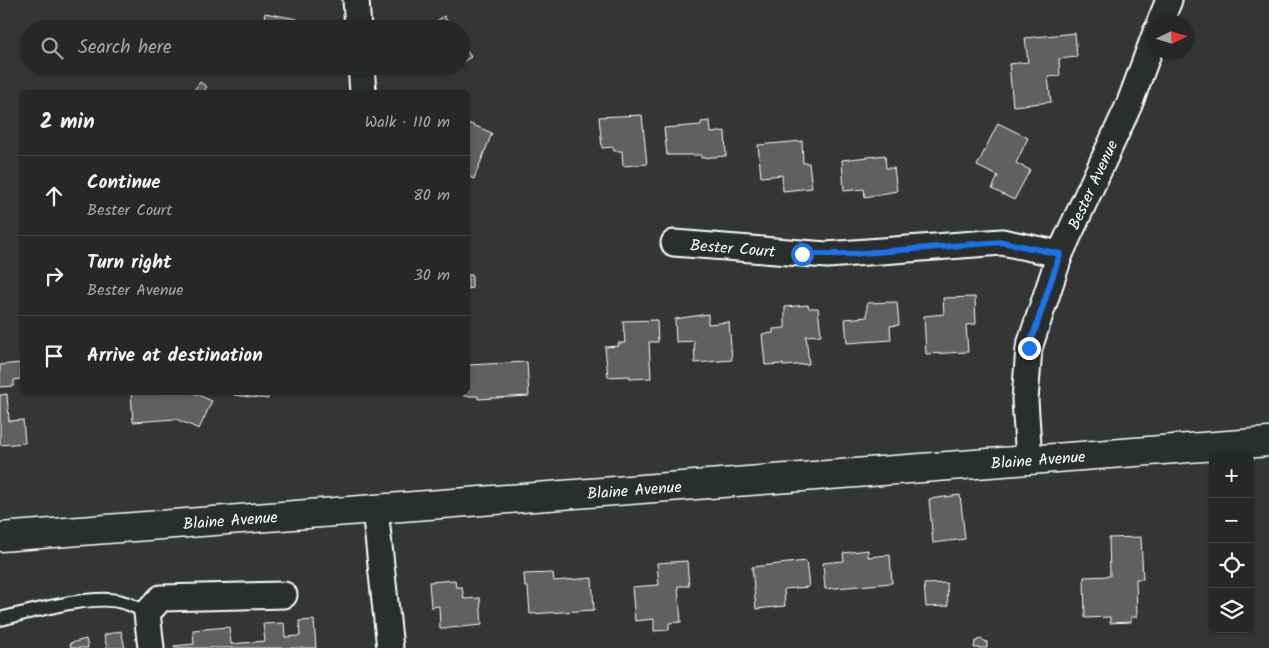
<!DOCTYPE html>
<meta charset="utf-8">
<style>
:root{--surface:#262828;--page:#323434;--text:#f1f3f6;--muted:#a4a6a8;--line:#424445}
body{margin:0;font-family:Kalam,sans-serif;background:var(--page);color:var(--text)}
.controls{position:absolute;right:15px;bottom:15px;display:grid;overflow:hidden;border-radius:8px;box-shadow:0 1px 4px #0004}
.controls button{width:45px;height:45px;display:grid;place-items:center;padding:0;border:0;border-bottom:1px solid var(--line);background:var(--surface);color:var(--text);font:25px sans-serif}
.compass{position:absolute;left:1149px;top:15px;width:45px;height:45px;border-radius:50%;background:var(--surface);box-shadow:0 1px 4px #0004;rotate:86deg}
.stop{position:absolute;width:15px;height:15px;margin:-11px;border:4px solid #1a73e8;border-radius:50%;background:#fff}
.stop.end{background:#1a73e8;border-color:#fff;box-shadow:0 1px 5px #0008}
.list{margin:0;padding:0;list-style:none}
h2{display:flex;justify-content:space-between;align-items:center;height:65px;margin:0;padding:0 20px;font-size:21px}
h2 small{font-size:16px;font-weight:400;color:var(--muted)}
.list li{display:grid;grid-template-columns:32px 1fr auto;gap:15px;align-items:center;box-sizing:border-box;height:80px;padding:0 20px;border-top:1px solid var(--line)}
.list b{display:block;font-size:19px;white-space:nowrap}
.list p{margin:0;font-size:16px;white-space:nowrap;color:var(--muted)}
.list em{font-size:16px;font-style:normal;color:var(--muted)}
.icon{flex:none;width:28px;height:28px;fill:none;stroke:currentColor;stroke-width:2;stroke-linecap:round;stroke-linejoin:round}
.map{position:relative;flex:none;width:1269px;height:648px;overflow:hidden}
.search{position:absolute;background:var(--surface);box-shadow:0 1px 4px #0004;left:20px;top:20px;width:450px;height:55px;display:flex;align-items:center;gap:12px;box-sizing:border-box;padding:0 18px;border-radius:28px;color:var(--muted);font-size:19px}
.panel{position:absolute;background:var(--surface);box-shadow:0 1px 4px #0004;left:20px;top:90px;width:450px;height:305px;border-radius:8px}
.map>svg:first-child{display:block}
.building{fill:#5f6162;stroke:#fff}
.lines{fill:none;stroke-linecap:round;stroke-linejoin:round}
.service-casing{stroke:#fff;stroke-width:16}
.minor-casing{stroke:#fff;stroke-width:29}
.tertiary-casing{stroke:#fff;stroke-width:31}
.service{stroke:#2a2d2e;stroke-width:12}
.minor{stroke:#2a2d2e;stroke-width:25}
.tertiary{stroke:#2a2d2e;stroke-width:28}
.route{stroke:#1a73e8;stroke-width:6}
.labels{text-anchor:middle;stroke-width:4;stroke-linejoin:round;paint-order:stroke}
.street-label{font-size:16px;fill:#fff;stroke:#2a2d2e}
</style>
<div class="map">
<svg width="1269" height="648" viewBox="0 0 1269 648">
<rect width="100%" height="100%" fill="#333536"/>
<filter id="ink" filterUnits="userSpaceOnUse"><feTurbulence type="fractalNoise" baseFrequency=".02" numOctaves="2"/><feDisplacementMap in="SourceGraphic" scale="10" xChannelSelector="R" yChannelSelector="G"/><feConvolveMatrix kernelMatrix="1 2 1 2 8 2 1 2 1" color-interpolation-filters="sRGB"/></filter>
<g filter="url(#ink)">
<path class="building" d="M265 13 297 19 295 29H262Z
M444 16 452 29H425Z
M67 22V27L93 25V29H45V24Z
M1075 33 1077 57 1059 59 1060 76 1048 77 1051 102 1013 106 1009 64 1028 62 1025 38Z
M461 42 471 57 461 63Z
M439 66H456L445 74Z
M200 82 207 87 203 92H197L194 90Z
M642 115 647 164 623 166 622 151H614L613 147 602 148 599 117Z
M710 121 711 133 725 131 726 156 701 158V155H667L664 128 701 125V122Z
M468 123 492 133 474 179 468 176Z
M998 123 1028 138 1016 163 1030 170 1014 200 992 189 998 176 977 166Z
M802 141 803 163H809L812 188 783 191 782 175 761 177 758 145Z
M885 155 886 168H894L897 191 865 197 864 189 844 191 842 160Z
M468 275H472V288L468 289Z
M975 297 976 324 966 325 968 352 926 354 924 316 944 314 943 298Z
M897 302 899 325 890 326 891 340 847 343 845 319 867 317V303Z
M808 305 809 308H818L821 335 806 336 809 364 783 366V364L765 365 762 334 773 333V329L785 328V307Z
M708 314V324L729 322 732 360 695 363 694 341 676 342 675 319Z
M657 320 658 342H649L651 378 630 379V376L608 377 605 347 619 346 618 343H625L623 321Z
M527 362 529 396 478 399V396H464V392H468V365Z
M20 363 21 379 14 380V386L0 387V365Z
M131 392H191L212 401 199 429 176 419 133 422Z
M234 392H268V399L234 395Z
M7 394 9 421 23 420 25 443 0 445V395Z
M960 495 965 539 933 543 929 499Z
M1141 537 1143 579H1136L1137 617H1131V622L1110 623V617L1085 618 1084 577 1110 576 1109 538Z
M868 550V557L890 555 892 583 825 589 823 563 844 561 843 553Z
M687 561 689 586H678L681 622 669 623V630L654 631V619L635 621 632 587 659 585 657 563Z
M806 561 809 587 784 589 785 606 756 609 752 567Z
M553 573 554 581 592 578 594 610 530 614 528 587H525L524 574Z
M455 580 456 587H462L464 599 480 598 482 625 440 629 439 606 431 607 429 582Z
M947 583 948 606 926 607 924 584Z
M314 620 316 648H174V646L194 644 193 630 229 627 231 644 265 641 263 624 284 623 285 637 300 636 299 621Z
M121 631 125 648H107L104 635Z
M86 639 88 648H71L70 643Z
M980 639 987 642V648H974L975 642Z"/>
<g class="lines">
<defs>
<path id="service" d="M0 619C31 612 93 593 122 602 131 604 139 609 147 613"/>
<g id="minor">
<path d="M356 0 358 29"/>
<path d="M1160 22 1169 0"/>
<path d="M361 66 363 92"/>
<path id="s1" d="M674 243 827 255 1002 242 1060 254"/>
<path id="s2" d="M1029 460 1025 400 1029 348 1060 254 1129 105 1156 32"/>
<path d="M375 509 390 648"/>
<path d="M151 648 147 613 161 598 284 595"/>
</g>
<g id="tertiary">
<path id="s3" d="M0 537 1269 442"/>
</g>
</defs>
<use href="#service" class="service-casing"/>
<use href="#minor" class="minor-casing"/>
<use href="#tertiary" class="tertiary-casing"/>
<use href="#service" class="service"/>
<use href="#minor" class="minor"/>
<use href="#tertiary" class="tertiary"/>
</g>
</g>
<g class="lines" filter="url(#ink)">
<path class="route" d="M802 254H851L1002 242 1060 254 1029 348"/>
</g>
<g class="labels">
<g class="street-label">
<text dy="6" stroke="none"><textPath href="#s2" startOffset="288">Bester Avenue</textPath></text>
<text dy="6" stroke="none"><textPath href="#s1" startOffset="59">Bester Court</textPath></text>
<text dy="6" stroke="none"><textPath href="#s3" startOffset="1041">Blaine Avenue</textPath></text>
<text dy="6" stroke="none"><textPath href="#s3" startOffset="636">Blaine Avenue</textPath></text>
<text dy="6" stroke="none"><textPath href="#s3" startOffset="231">Blaine Avenue</textPath></text>
</g>
</g>
</svg>
<div class="controls">
<button>+</button>
<button>−</button>
<button><svg class="icon" aria-label="locate" viewBox="0 0 24 24"><circle cx="12" cy="12" r="6"/><path d="M12 2v4M12 18v4M2 12h4M18 12h4"/></svg></button>
<button><svg class="icon" aria-label="layers" viewBox="0 0 24 24"><path d="M12 4l9 5-9 5-9-5zM3 14l9 5 9-5"/></svg></button>
</div>
<svg class="compass" viewBox="-18 -18 36 36"><path d="M0-13l5 13h-10z" fill="#e53935"/><path d="M0 13l5-13h-10z" fill="#a4a6a8"/></svg>
<div class="stop" style="left:802px;top:254px"></div>
<div class="stop end" style="left:1029px;top:348px"></div>
<div class="search"><svg class="icon" aria-label="search" viewBox="0 0 24 24"><circle cx="10" cy="10" r="6"/><path d="M15 15l6 6"/></svg>Search here</div>
<section class="panel">
<h2>2 min<small>Walk · 110 m</small></h2>
<ul class="list">
<li><svg class="icon" aria-label="ahead" viewBox="0 0 24 24"><path d="M12 20V5M6 11l6-6 6 6"/></svg><div><b>Continue</b><p>Bester Court</p></div><em>80 m</em></li>
<li><svg class="icon" aria-label="right" viewBox="0 0 24 24"><path d="M7 20v-9h11M14 6l5 5-5 5"/></svg><div><b>Turn right</b><p>Bester Avenue</p></div><em>30 m</em></li>
<li><svg class="icon" aria-label="arrive" viewBox="0 0 24 24"><path d="M6 21V4h12l-3 4 3 4H6"/></svg><div><b>Arrive at destination</b></div></li>
</ul>
</section>
</div>
